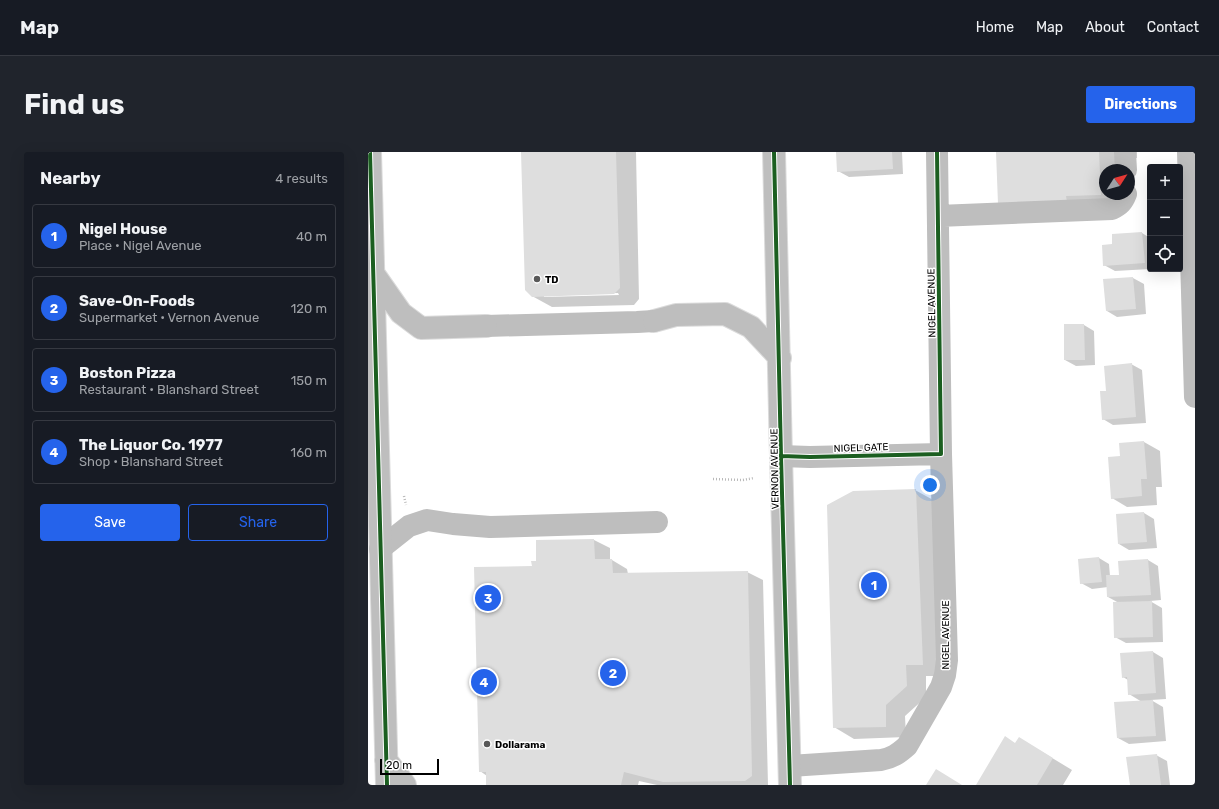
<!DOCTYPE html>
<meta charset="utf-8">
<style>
:root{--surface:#171b24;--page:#20242c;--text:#f1f3f6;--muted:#9ea1a6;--line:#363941;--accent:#2563eb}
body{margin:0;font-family:Rubik,sans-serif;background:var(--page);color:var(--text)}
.controls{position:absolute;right:12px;top:12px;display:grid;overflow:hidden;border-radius:4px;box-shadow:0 4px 16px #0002}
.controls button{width:36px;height:36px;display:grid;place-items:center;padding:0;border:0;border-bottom:1px solid var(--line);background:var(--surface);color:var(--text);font:20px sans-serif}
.compass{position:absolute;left:731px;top:12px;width:36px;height:36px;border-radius:50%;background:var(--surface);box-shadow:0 4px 16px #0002;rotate:54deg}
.scale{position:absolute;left:12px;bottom:10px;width:59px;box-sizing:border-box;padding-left:4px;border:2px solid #000;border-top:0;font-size:11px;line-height:14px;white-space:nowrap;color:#000;-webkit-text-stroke:3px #fff;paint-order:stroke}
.you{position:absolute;left:562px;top:333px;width:14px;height:14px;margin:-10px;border:3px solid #fff;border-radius:50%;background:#1a73e8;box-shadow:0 0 0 6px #1a73e833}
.badge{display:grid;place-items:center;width:26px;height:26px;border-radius:50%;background:var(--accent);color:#fff;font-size:13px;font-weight:700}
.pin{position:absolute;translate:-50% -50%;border:2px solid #fff;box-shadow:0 1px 4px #0006}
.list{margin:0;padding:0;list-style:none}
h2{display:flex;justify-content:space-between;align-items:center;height:52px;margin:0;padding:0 16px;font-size:17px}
h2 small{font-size:13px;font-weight:400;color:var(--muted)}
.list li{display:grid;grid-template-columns:26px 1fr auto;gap:12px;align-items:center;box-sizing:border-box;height:64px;margin:0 8px 8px;padding:0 8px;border:1px solid var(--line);border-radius:4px}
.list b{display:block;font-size:15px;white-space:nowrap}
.list p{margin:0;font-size:13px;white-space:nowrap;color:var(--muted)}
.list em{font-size:13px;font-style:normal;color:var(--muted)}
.actions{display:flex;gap:8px;padding:12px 16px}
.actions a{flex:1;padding:9px 0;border:1px solid var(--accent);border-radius:4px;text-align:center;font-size:14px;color:var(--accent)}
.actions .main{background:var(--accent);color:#fff}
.icon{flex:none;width:22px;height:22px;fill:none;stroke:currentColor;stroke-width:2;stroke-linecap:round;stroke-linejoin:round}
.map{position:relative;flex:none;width:827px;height:633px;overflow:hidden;border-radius:4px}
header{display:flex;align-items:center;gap:24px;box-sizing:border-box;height:56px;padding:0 20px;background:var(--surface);border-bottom:1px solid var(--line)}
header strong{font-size:19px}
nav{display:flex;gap:22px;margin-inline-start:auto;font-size:14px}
.intro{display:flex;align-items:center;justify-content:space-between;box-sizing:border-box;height:96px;padding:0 24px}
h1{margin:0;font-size:28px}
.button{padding:10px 18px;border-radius:4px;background:var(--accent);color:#fff;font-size:14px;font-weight:700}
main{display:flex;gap:24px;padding:0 24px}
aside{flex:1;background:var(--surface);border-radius:4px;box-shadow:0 4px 16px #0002}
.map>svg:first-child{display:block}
.shadow{fill:#0003;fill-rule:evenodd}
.building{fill:#dedede}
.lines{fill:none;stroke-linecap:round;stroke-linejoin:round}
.highway-casing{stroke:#dbdbdb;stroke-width:24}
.path{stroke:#b9b9b9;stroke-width:2.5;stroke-dasharray:1 2;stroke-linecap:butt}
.minor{stroke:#bebebe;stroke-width:22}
.highway{stroke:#bebebe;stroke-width:22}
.cycleway-casing{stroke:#fff;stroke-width:6}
.cycleway{stroke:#1b5e20;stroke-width:4}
.poi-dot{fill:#595959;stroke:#fff;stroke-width:1.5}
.labels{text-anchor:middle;stroke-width:3;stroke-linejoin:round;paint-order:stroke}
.poi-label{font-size:10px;font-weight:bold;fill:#000;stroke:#fff;text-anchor:start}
.street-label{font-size:10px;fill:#000;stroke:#fff}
</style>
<header>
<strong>Map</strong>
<nav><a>Home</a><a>Map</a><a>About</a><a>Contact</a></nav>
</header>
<div class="intro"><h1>Find us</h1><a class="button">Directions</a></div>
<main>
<aside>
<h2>Nearby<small>4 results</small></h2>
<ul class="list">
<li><span class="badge">1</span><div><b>Nigel House</b><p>Place · Nigel Avenue</p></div><em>40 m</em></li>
<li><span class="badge">2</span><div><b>Save-On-Foods</b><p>Supermarket · Vernon Avenue</p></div><em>120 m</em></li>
<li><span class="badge">3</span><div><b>Boston Pizza</b><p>Restaurant · Blanshard Street</p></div><em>150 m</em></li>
<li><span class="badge">4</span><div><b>The Liquor Co. 1977</b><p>Shop · Blanshard Street</p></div><em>160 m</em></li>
</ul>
<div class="actions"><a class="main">Save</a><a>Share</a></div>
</aside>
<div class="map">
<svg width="827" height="633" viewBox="0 0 827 633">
<rect width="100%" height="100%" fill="#fff"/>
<path class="shadow" d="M154 0H268L271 147 266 153 184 155 164 144ZM250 141 251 143 176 145V143Z
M469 0H534L535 22 481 25 470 19Z
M629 0H769V6L751 7V18H737V42H752L753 54 651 63Z
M774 81 782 86V117L747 119 736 113 745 93Z
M765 126 776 132 778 162 749 165 739 159 736 128Z
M697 173H716L726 179 727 213 708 214 697 208Z
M763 212 774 218 778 271 745 273 735 267 739 240Z
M776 290 792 299 794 335H788L789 353 759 355 744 346 753 305 752 292Z
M547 338 567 349 574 524H558V545L537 564 538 585 486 587 466 575Z
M776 361 786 367 789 396 761 398 751 392Z
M226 388 242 396V408H244L259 417 260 422 379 420 395 428 400 633H289L271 629 270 633H119V624L112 619 165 415 170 410 169 389Z
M731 406 741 412 742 424H752L751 410 780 408 790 414 793 448 782 449 794 456 795 490 758 491 747 485 751 451 740 445V435L724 437 713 431Z
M785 500 795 506 798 547 783 548 795 555 798 589 761 592 750 586 774 550 761 542 760 528 755 525Z
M648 592 671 598 704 618 695 633H609Z
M788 603 799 609 802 633H763Z"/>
<path class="building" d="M153 0H248L252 136 246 142 164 145 157 138Z
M468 0H524L525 17 469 20Z
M628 0H731L733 43 698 44 699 50 630 52Z
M774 80 777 111 735 114 734 93 744 92V82Z
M765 125 768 157 738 159 735 127Z
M696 172H716L717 208H696Z
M764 211 768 265 734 268 732 239H738L736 214Z
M776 289 779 327H773L774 344 743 347 740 305 752 304 751 291Z
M548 337 555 513H538L539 534 518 553V575L465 576 459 353 485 339Z
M776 360 779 390 750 392 748 362Z
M226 387 227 407H244L245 421 380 419 384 624 377 629 295 630 256 620 253 633H118V620H111L106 415 164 414 163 409H168V388Z
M731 405 734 430 712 432 710 407Z
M780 407 783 443 739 445 738 423H751L750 409Z
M784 449 785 485 746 486 745 450Z
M785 499 788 541 760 543 759 525 754 526 752 501Z
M785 548 788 584 749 586 746 550Z
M637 584 647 591 651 585 685 606 669 633H608Z
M789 602 793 633H762L758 605Z
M568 617 594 633H558Z"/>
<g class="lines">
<defs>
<path id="highway" d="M2 0 19 633
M406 0 413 304 422 633
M5 121 33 161 53 176 118 174
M286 169 308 163 357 162 383 175 412 206
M18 608 37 633"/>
</defs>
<use href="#highway" class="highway-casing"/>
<path class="path" d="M345 327 375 328 386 326
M36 344 38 353"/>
<path class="minor" d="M757 0 758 18
M820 0 827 245
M570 64 744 57C752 53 755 50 758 42
M118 174 269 170 286 169
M413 304 442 305 573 302
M12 397 41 374 59 368 85 372 122 375 289 370
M422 614 513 608C524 606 530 602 539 594L573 535 577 523 579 508 573 302 569 0"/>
<use href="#highway" class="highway"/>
<defs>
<path id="cycleway" d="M2 0 19 633
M406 0 413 304 422 633
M413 304 442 305 573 302 569 0"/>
</defs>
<use href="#cycleway" class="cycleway-casing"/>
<use href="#cycleway" class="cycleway"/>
</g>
<g class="poi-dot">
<circle cx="169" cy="127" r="4"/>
<circle cx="119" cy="592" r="4"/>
</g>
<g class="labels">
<g class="poi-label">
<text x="177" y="131">TD</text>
<text x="127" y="596">Dollarama</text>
</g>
<g class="street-label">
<text transform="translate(563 151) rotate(-91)" y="4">NIGEL AVENUE</text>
<text transform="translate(493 295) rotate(-2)" y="4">NIGEL GATE</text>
<text transform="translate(406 317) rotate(-91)" y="4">VERNON AVENUE</text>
<text transform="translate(577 483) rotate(-90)" y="4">NIGEL AVENUE</text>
</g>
</g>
</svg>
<div class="controls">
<button>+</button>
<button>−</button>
<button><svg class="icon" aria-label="locate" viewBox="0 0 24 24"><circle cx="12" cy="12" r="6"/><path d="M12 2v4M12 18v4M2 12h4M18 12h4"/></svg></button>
</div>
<svg class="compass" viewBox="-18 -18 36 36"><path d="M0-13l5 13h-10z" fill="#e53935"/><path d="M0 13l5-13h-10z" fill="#9ea1a6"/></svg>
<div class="scale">20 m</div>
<div class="you"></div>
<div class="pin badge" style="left:506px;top:433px">1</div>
<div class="pin badge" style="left:245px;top:521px">2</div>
<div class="pin badge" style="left:120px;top:446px">3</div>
<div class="pin badge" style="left:116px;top:530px">4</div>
</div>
</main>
